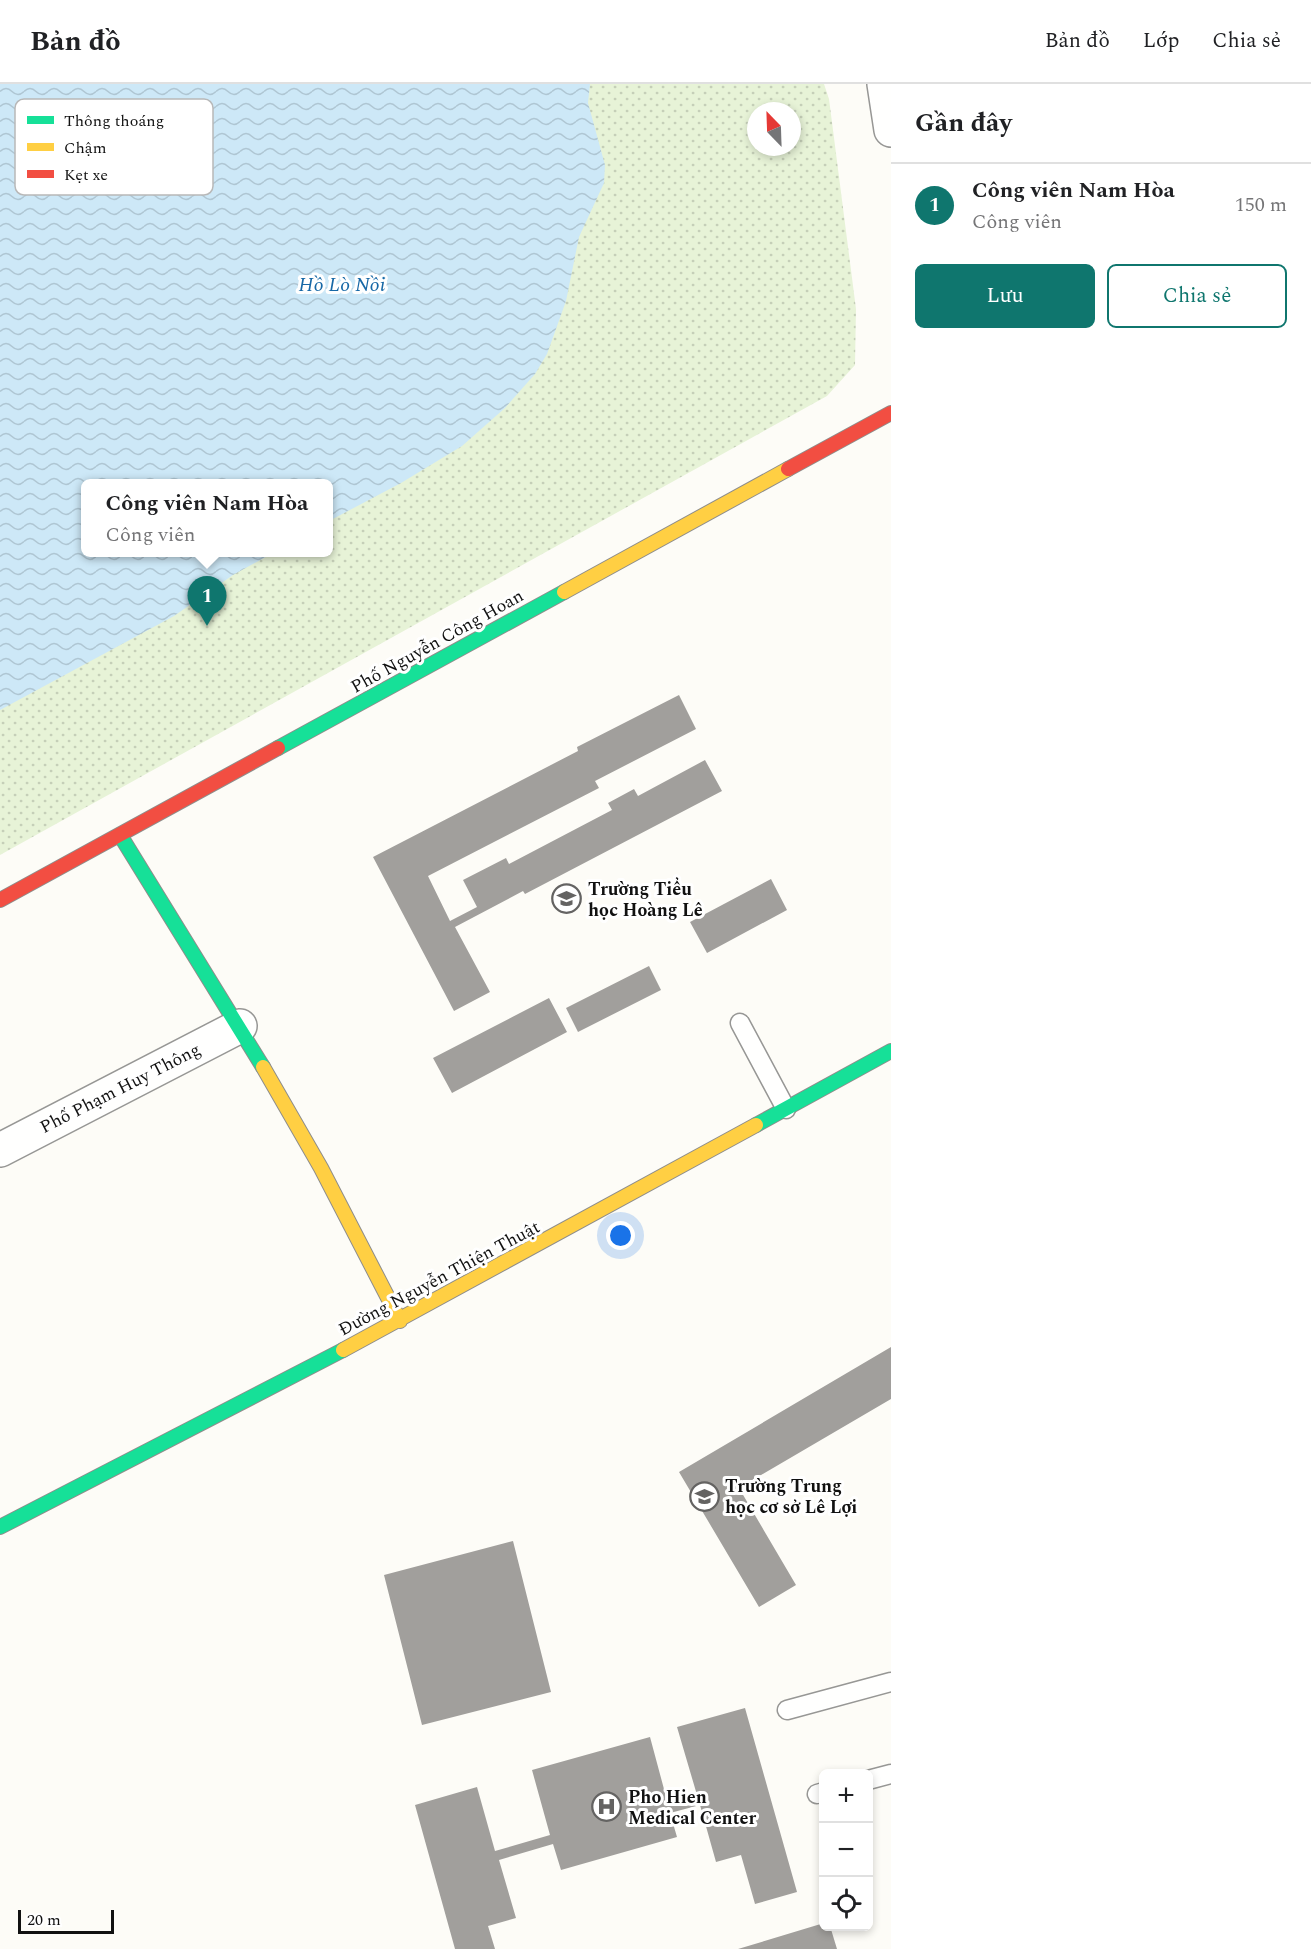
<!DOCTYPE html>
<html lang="vi">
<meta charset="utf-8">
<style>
:root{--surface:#fff;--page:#f6f6f6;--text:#202124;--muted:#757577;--line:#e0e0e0;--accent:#0f766e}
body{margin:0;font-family:Spectral,serif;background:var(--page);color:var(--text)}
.controls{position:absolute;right:18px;bottom:18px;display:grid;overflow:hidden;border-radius:9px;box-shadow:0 3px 9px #0003}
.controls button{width:54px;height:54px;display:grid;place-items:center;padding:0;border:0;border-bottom:2px solid var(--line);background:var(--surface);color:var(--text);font:30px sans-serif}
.compass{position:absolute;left:747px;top:18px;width:54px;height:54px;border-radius:50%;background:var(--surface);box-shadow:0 3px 9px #0003;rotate:337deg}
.scale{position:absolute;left:18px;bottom:15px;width:96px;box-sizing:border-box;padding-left:6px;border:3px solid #111;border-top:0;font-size:16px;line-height:21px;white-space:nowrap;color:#111;-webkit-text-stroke:4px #fff;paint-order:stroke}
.you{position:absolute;left:621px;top:1152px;width:21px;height:21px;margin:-15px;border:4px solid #fff;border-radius:50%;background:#1a73e8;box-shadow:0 0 0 9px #1a73e833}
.badge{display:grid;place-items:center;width:39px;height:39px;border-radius:50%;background:var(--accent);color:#fff;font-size:20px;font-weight:700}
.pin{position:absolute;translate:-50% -50px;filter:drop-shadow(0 2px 3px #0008)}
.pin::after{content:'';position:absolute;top:32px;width:21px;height:18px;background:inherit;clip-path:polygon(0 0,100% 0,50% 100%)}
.popup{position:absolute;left:81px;top:395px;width:252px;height:78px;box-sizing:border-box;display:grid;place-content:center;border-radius:9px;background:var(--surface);filter:drop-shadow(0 2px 4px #0005);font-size:20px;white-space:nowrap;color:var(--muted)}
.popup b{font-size:22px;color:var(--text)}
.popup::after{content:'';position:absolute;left:50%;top:100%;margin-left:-12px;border:12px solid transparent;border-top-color:var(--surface)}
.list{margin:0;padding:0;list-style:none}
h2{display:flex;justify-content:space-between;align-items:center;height:78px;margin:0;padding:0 24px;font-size:26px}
h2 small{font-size:20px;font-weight:400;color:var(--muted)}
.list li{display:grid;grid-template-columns:39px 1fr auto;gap:18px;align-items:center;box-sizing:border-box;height:84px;padding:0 24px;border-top:2px solid var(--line)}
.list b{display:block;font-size:22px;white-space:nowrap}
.list p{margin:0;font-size:20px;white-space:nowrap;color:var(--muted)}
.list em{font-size:20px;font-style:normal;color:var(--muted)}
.actions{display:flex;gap:12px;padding:18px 24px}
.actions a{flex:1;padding:14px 0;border:2px solid var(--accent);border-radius:9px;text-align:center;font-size:21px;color:var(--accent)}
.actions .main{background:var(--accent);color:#fff}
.icon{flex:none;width:33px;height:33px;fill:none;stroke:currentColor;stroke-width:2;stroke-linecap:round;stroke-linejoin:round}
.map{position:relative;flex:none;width:891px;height:1865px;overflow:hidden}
header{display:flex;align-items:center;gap:36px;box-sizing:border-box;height:84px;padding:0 30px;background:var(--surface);border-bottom:2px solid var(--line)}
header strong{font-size:28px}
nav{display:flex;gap:33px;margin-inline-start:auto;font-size:21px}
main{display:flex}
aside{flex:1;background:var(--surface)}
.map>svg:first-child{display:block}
.park{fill:url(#park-dots);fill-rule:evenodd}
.water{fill:url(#water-waves)}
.building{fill:#a19f9c}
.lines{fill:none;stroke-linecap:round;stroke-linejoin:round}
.lane-casing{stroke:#979795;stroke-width:21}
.street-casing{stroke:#979795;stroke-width:36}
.fast-casing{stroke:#8e8d8b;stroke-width:16}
.slow-casing{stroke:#8e8d8b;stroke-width:16}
.jam-casing{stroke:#8e8d8b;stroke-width:16}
.lane{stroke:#fffffe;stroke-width:18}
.street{stroke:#fffffe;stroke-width:33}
.fast{stroke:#16e098;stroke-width:14}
.slow{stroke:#ffcf43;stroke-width:14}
.jam{stroke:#f24e42;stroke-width:14}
.labels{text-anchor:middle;stroke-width:6;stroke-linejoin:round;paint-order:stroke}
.street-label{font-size:18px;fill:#111;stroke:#fff}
.poi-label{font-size:18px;font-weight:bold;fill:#111;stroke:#fff;text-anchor:start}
.water-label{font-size:20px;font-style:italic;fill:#1768a6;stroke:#fff}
.key{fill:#fff;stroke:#b8b8b8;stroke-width:1.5}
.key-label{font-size:16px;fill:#111}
</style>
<header>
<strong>Bản đồ</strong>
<nav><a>Bản đồ</a><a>Lớp</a><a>Chia sẻ</a></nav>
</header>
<main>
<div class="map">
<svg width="891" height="1865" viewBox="0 0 891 1865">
<defs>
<pattern id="park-dots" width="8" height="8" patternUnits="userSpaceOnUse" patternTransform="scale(1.5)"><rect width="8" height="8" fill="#e7f3d7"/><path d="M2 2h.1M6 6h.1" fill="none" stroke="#c5cfb8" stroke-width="1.8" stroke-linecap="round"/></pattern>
<pattern id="water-waves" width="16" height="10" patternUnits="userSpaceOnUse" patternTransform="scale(1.5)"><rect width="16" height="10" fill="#cde8f7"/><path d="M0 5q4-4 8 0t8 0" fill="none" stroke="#afc6d3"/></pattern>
</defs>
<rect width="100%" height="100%" fill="#fdfcf7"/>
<path class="park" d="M0 0H824L829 15 856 225 855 281 827 312 0 771ZM756 27H792V63H756ZM86 400H328V468H86Z"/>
<path class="water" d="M0 0H590L588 19 605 81 604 99 579 153 566 217 547 270 535 290 505 324 462 362 401 399 329 437 328 400H86V468L273 469 233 491 174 532 0 626Z"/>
<path class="building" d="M679 611 696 645 595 697 599 704 428 792 450 837 477 823 463 796 506 774 509 780 612 726 608 719 634 705 638 712 705 676 722 707 525 810 523 807 455 843 490 908 454 927 373 773 578 667 577 663Z
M771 795 787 826 707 869 690 838Z
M649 882 661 906 578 948 566 924Z
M549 914 567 948 452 1009 433 974Z
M891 1263V1315L739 1404 796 1501 759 1523 679 1388Z
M513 1457 551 1608 422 1641 384 1491Z
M745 1624 797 1808 755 1820 741 1771 716 1778 700 1721 670 1729 677 1753 561 1786 553 1760 499 1776 516 1834 488 1842 495 1865H455L415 1721 477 1703 495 1767 550 1751 532 1686 650 1653 668 1720 697 1711 677 1643Z
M824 1839V1842H830L837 1865H738Z"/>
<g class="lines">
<defs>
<path id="lane" d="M740 939 786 1025
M787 1626 891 1598
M868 1696 891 1690
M817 1710 824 1708"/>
<path id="street" d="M884 0 891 46
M0 1066 240 942"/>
<path id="fast" d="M278 664 564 508
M120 751 263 983
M756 1041 891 967
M0 1443 343 1266"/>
<path id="slow" d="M564 508 788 385
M263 983 321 1084 400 1237
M343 1266 756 1041"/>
<path id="jam" d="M788 385 891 329
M0 816 278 664"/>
</defs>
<use href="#lane" class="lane-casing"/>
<use href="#street" class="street-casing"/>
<use href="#fast" class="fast-casing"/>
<use href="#slow" class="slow-casing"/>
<use href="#jam" class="jam-casing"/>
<use href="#lane" class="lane"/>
<use href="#street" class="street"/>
<use href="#fast" class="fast"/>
<use href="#slow" class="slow"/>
<use href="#jam" class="jam"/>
</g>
<defs>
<symbol id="school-ring" viewBox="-11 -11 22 22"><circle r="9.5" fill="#fff" stroke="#646362" stroke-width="1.5"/><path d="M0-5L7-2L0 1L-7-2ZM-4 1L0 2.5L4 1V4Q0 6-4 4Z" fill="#646362"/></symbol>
<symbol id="hospital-ring" viewBox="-11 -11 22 22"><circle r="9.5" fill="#fff" stroke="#646362" stroke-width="1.5"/><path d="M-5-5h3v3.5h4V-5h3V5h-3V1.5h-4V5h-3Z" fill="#646362"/></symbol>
</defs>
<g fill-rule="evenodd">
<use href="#school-ring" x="550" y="798" width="33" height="33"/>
<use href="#school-ring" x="688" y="1396" width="33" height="33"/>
<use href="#hospital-ring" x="590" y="1706" width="33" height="33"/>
</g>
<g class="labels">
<g class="street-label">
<text transform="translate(437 557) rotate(-29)" y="6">Phố Nguyễn Công Hoan</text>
<text transform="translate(120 1004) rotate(-27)" y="6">Phố Phạm Huy Thông</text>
<text transform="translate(439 1194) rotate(-28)" y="6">Đường Nguyễn Thiện Thuật</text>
</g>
<g class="poi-label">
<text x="588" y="811">Trường Tiểu<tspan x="588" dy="21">học Hoàng Lê</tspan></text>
<text x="725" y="1408">Trường Trung<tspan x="725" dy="21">học cơ sở Lê Lợi</tspan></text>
<text x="628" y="1719">Pho Hien<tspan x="628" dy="21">Medical Center</tspan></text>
</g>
<g class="water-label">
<text x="342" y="207">Hồ Lò Nồi</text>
</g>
</g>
<rect x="15" y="15" width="198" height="96" rx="9" class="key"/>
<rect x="27" y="32" width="27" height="8" fill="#16e098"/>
<rect x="27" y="59" width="27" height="8" fill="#ffcf43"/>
<rect x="27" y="86" width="27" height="8" fill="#f24e42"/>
<g class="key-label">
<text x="64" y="42">Thông thoáng</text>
<text x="64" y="69">Chậm</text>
<text x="64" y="96">Kẹt xe</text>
</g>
</svg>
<div class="controls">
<button>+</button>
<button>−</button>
<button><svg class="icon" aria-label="locate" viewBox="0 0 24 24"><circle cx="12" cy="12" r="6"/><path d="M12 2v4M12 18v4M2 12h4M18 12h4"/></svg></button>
</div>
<svg class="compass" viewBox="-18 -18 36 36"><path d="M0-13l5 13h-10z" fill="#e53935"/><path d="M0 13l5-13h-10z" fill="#757577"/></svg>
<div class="scale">20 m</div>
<div class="you"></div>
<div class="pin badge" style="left:207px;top:542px">1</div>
<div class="popup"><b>Công viên Nam Hòa</b>Công viên</div>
</div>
<aside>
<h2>Gần đây<small></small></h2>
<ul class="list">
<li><span class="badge">1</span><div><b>Công viên Nam Hòa</b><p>Công viên</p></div><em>150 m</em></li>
</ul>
<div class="actions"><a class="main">Lưu</a><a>Chia sẻ</a></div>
</aside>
</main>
